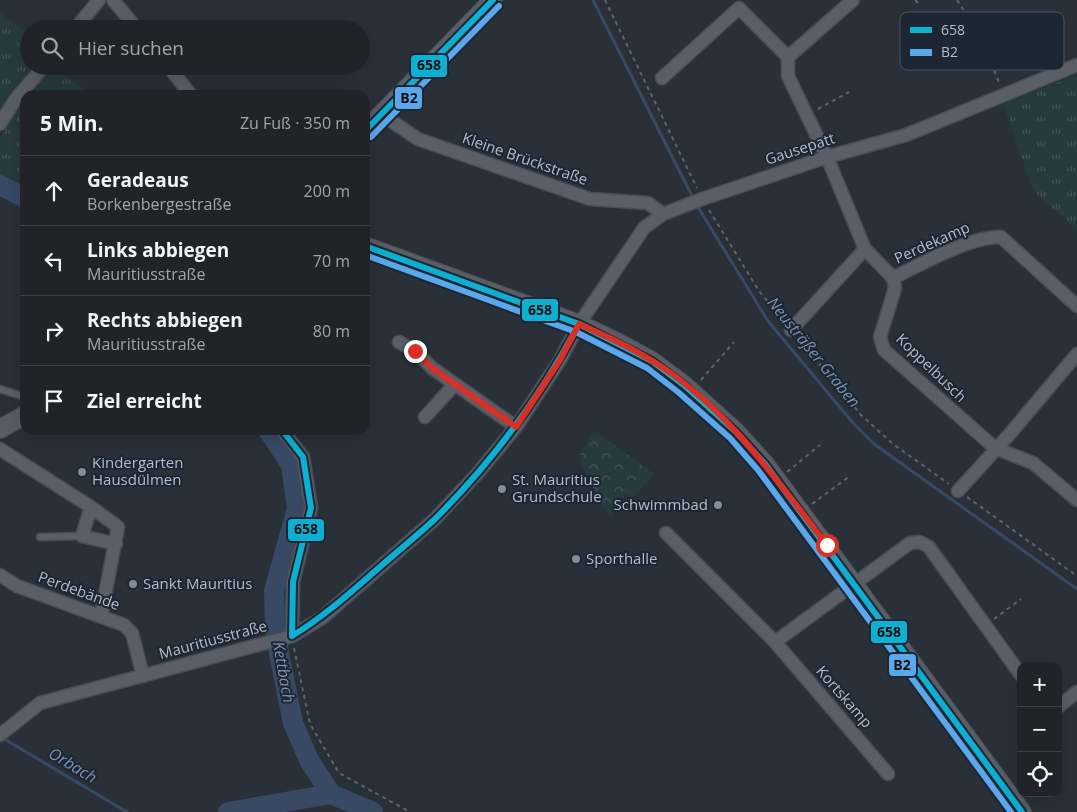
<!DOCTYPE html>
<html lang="de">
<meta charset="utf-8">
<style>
:root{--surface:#20242a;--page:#282c32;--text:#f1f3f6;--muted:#a2a4a8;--line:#3d4147}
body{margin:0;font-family:"Open Sans",sans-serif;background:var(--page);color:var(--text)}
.controls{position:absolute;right:15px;bottom:15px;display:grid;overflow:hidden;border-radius:10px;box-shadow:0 5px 20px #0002}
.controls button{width:45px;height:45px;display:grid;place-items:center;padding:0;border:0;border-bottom:1px solid var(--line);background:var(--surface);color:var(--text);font:25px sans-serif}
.stop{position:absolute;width:15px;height:15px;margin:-11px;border:4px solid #d93025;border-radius:50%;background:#fff}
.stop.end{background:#d93025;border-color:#fff;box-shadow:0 1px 5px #0008}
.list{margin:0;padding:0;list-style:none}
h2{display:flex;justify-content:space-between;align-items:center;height:65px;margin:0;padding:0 20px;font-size:21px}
h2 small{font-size:16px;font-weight:400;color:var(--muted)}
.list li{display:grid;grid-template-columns:32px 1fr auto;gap:15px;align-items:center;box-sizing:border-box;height:70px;padding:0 20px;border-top:1px solid var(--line)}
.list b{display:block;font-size:19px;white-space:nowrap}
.list p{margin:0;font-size:16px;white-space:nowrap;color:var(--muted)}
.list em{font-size:16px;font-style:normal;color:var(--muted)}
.icon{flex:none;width:28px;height:28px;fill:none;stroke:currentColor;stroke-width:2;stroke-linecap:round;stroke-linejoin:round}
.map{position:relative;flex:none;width:1077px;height:812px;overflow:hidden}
.search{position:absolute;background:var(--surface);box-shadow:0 5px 20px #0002;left:20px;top:20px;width:350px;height:55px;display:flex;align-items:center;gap:12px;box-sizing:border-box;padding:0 18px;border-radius:28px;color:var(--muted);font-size:19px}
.panel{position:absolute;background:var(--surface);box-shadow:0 5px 20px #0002;left:20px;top:90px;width:350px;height:345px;border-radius:15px}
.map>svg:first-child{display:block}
.grass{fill:url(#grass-tufts)}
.park{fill:url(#park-crowns)}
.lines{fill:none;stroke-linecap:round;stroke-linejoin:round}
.stream{stroke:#384963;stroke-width:3}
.river{stroke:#384963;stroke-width:20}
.lane-casing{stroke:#484c53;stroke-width:9}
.street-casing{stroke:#484c53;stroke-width:15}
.secondary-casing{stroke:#484c53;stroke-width:20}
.path{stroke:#5d636a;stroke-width:2;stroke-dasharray:4 4;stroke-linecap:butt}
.lane{stroke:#5a5e66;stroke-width:6}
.street{stroke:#5a5e66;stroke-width:12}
.secondary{stroke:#595d64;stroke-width:18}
.bus-1-casing{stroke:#1d2633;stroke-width:10}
.bus-2-casing{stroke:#1d2633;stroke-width:10}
.bus-1{stroke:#0dafd3;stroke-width:6}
.bus-2{stroke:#5aa8eb;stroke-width:6}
.route{stroke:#d93025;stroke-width:6}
.poi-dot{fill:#848b96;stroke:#1d2633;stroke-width:2}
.labels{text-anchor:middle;stroke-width:4;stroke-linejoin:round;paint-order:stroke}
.street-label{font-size:15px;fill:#b4bcc9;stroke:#1d2633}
.poi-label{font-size:15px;fill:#b4bcc9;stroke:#1d2633;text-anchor:start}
.water-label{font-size:16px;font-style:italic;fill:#7c92b1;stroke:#1d2633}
.key{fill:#1d2633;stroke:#4a5360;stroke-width:1}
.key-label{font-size:14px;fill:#b4bcc9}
.line-badge{stroke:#1d2633;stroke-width:2}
.pale-badge-label{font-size:14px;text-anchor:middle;font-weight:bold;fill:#111}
</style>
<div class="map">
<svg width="1077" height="812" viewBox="0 0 1077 812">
<defs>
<pattern id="grass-tufts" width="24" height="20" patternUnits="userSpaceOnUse" patternTransform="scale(1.25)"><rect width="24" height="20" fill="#273a3e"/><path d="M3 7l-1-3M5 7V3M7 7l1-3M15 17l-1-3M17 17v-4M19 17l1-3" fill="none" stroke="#445559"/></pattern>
<pattern id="park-crowns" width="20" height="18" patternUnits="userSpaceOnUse" patternTransform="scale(1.25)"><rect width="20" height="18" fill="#273a3e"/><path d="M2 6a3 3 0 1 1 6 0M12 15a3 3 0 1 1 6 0" fill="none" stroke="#445559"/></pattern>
</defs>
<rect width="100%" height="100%" fill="#2a3038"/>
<path class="grass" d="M0 13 29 33V66H33L0 109Z
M50 66H55L90 95H26Z
M1077 75V230L1033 190 1003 103Z
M25 96V188L0 175V138Z"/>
<path class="park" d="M594 430 654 474 633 497 625 494 611 516 604 509 581 463 580 455Z"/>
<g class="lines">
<path class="stream" d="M593 0 693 198
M696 204 768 321 853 423 874 444 1077 589
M6 740 127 812"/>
<path class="river" d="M0 185 25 198
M268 430 291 465 297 508 274 591 275 627 279 653 293 723 309 760 331 794
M228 812 331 794 373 812"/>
<defs>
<path id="lane" d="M0 389 25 397
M40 537 82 536"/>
<path id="street" d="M113 0 137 29
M853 0 788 57V76L827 157 865 249 893 278 895 288 880 337 884 350 995 448 1033 463 1077 500
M75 29 99 0
M168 66 191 95
M662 78 739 8 788 57
M381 114 418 139 590 199 648 203 663 214
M0 124 15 100 44 66
M893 278C921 264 971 236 1001 237L1077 306
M791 330 865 249
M399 342 415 351 432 368 516 427
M425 417 455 384
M282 430 303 457 311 508 293 582 292 636
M0 449 91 507 118 527 101 616
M958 491 1008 436 1077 354
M91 507 82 536 116 544
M666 533 775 642 888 774
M0 575 17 586 124 625 132 633 143 676
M775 642 910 543 920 542 929 547 1021 675
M1058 707 1077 692
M0 735 40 703 292 636 322 618 435 519 477 474 516 427 560 360 579 324 644 228 663 214 702 199 827 157 906 135 1077 65"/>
<path id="secondary" d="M365 131 493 0
M365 246 579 324 617 342 652 361 684 385 736 432 765 464 1022 812
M0 429 25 415"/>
</defs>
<use href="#lane" class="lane-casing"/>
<use href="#street" class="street-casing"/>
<use href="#secondary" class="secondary-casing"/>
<path class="path" d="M605 0 697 188
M915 0 920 5
M957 0 981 37 1000 85
M818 109 849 92
M709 210 759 291 783 320
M799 339 861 415 893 444 949 484
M701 380 734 342
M787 472 820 445
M967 497 1077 576
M812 504 850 476
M994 619 1021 599
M294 648 310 724 339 773 410 812"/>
<use href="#lane" class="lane"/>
<use href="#street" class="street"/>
<use href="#secondary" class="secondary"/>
<defs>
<path id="bus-1" d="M365 131 493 0
M365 246 579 324 652 361 684 385 736 432 765 464 1022 812
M282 430 303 457 311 508 293 582 292 636
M292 636C325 616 352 591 381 566 399 550 418 535 435 519 493 461 541 396 579 324"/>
<path id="bus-2" d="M371 137 499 6
M365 255 576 332 647 368 678 392 730 438 758 470 1011 812"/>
</defs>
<use href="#bus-1" class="bus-1-casing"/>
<use href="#bus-2" class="bus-2-casing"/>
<use href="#bus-1" class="bus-1"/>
<use href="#bus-2" class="bus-2"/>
</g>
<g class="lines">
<path class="route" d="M415 351 432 368 516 427 560 360 579 324C604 335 628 346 651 360 725 405 775 478 827 545"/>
</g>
<g class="poi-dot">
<circle cx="82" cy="472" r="5"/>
<circle cx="502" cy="489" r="5"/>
<circle cx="718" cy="505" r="5"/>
<circle cx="576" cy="559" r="5"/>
<circle cx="133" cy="584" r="5"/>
</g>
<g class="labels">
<g class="street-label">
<text transform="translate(800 149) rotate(-18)" y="5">Gausepatt</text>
<text transform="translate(525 159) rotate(19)" y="5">Kleine Brückstraße</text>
<text transform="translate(932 243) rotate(-24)" y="5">Perdekamp</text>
<text transform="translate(931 368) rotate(44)" y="5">Koppelbusch</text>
<text transform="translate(79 591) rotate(20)" y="5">Perdebände</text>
<text transform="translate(213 640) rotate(-15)" y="5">Mauritiusstraße</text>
<text transform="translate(844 697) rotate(49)" y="5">Kortskamp</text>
</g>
<g class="poi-label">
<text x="92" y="468">Kindergarten<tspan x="92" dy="17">Hausdülmen</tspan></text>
<text x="512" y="485">St. Mauritius<tspan x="512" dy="17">Grundschule</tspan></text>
<text x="708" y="510" text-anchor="end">Schwimmbad</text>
<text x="586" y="564">Sporthalle</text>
<text x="143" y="589">Sankt Mauritius</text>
</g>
<g class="water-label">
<text transform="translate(814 352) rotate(51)" y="6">Neusträßer Graben</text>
<text transform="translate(284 672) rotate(80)" y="6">Kettbach</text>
<text transform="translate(73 765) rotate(31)" y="6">Orbach</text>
</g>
</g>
<rect x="900" y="12" width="164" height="58" rx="8" class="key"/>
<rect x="910" y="27" width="22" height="6" fill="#0dafd3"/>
<rect x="910" y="49" width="22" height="7" fill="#5aa8eb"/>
<g class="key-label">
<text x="941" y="35">658</text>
<text x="941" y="57">B2</text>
</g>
<g class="line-badge">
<rect x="410" y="54" width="38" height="24" rx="5" fill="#0dafd3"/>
<rect x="394" y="86" width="29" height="24" rx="5" fill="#5aa8eb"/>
<rect x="521" y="298" width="38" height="24" rx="5" fill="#0dafd3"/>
<rect x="287" y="518" width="38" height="24" rx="5" fill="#0dafd3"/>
<rect x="870" y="620" width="38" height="24" rx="5" fill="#0dafd3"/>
<rect x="888" y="653" width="29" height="24" rx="5" fill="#5aa8eb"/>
</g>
<g class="pale-badge-label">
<text x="429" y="70">658</text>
<text x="409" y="103">B2</text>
<text x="540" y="315">658</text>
<text x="306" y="534">658</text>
<text x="889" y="637">658</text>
<text x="902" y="670">B2</text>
</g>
</svg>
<div class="controls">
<button>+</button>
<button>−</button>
<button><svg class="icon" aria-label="locate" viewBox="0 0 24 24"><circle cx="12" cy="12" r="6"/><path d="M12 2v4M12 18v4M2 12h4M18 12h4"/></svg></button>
</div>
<div class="stop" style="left:827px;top:545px"></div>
<div class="stop end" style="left:415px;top:351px"></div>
<div class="search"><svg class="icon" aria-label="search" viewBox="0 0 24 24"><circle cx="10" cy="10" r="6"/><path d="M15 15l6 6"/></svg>Hier suchen</div>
<section class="panel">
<h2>5 Min.<small>Zu Fuß · 350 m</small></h2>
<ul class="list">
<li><svg class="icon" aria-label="ahead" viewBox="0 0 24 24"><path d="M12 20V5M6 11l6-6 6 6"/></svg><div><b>Geradeaus</b><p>Borkenbergestraße</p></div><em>200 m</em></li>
<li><svg class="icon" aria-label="left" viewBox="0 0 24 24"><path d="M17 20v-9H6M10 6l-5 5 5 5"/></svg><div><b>Links abbiegen</b><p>Mauritiusstraße</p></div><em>70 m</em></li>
<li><svg class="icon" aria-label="right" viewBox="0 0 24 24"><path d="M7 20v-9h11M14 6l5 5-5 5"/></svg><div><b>Rechts abbiegen</b><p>Mauritiusstraße</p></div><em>80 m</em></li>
<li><svg class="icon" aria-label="arrive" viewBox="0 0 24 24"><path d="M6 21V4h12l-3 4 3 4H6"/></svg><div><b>Ziel erreicht</b></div></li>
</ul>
</section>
</div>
